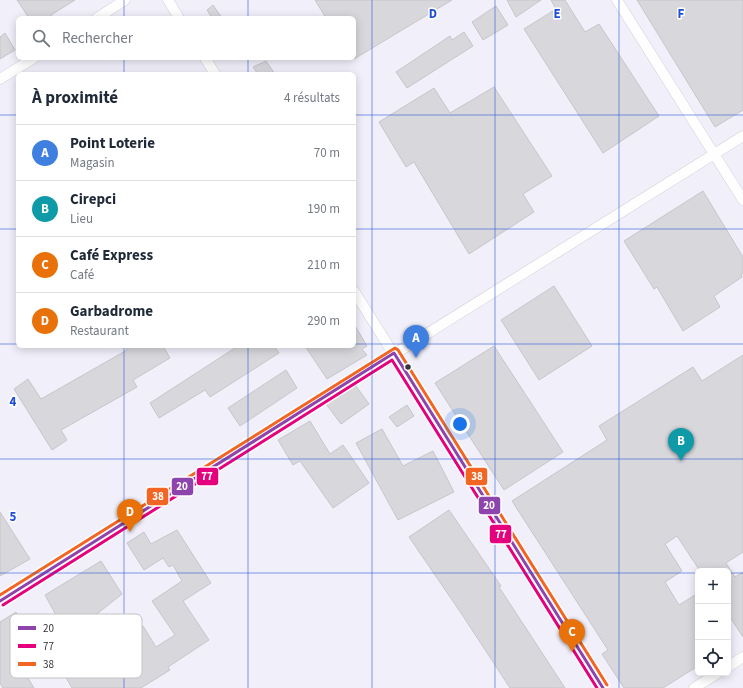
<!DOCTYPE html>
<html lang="fr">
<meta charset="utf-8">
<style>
:root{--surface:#fff;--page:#f2f2f3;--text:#1f2937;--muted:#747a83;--line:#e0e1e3;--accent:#79797e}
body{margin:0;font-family:"Source Sans 3",sans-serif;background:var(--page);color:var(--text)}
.controls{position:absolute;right:12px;bottom:12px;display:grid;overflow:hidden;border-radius:6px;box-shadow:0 2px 10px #0003}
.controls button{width:36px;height:36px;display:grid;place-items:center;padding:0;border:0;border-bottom:1px solid var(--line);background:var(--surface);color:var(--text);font:20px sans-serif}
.you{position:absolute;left:460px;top:424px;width:14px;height:14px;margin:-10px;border:3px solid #fff;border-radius:50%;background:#1a73e8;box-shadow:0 0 0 6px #1a73e833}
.badge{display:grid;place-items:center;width:26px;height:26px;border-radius:50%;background:var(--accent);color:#fff;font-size:13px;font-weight:700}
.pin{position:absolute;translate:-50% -33px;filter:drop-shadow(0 1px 2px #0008)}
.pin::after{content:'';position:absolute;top:21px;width:14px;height:12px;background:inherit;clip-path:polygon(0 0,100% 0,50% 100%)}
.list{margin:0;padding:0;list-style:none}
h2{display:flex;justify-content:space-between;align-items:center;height:52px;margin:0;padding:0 16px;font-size:17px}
h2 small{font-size:13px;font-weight:400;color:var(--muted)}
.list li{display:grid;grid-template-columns:26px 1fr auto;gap:12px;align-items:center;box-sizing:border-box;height:56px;padding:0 16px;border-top:1px solid var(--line)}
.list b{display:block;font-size:15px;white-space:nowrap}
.list p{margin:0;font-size:13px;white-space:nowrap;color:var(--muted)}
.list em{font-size:13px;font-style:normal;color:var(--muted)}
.icon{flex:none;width:22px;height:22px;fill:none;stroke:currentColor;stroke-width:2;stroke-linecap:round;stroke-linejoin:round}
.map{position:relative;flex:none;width:743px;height:688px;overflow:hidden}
.search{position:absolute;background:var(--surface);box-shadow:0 2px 10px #0003;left:16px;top:16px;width:340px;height:44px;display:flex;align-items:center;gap:10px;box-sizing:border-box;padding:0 14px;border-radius:6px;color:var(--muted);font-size:15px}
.panel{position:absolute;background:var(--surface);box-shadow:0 2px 10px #0003;left:16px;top:72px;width:340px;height:276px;border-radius:6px}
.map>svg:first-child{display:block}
.built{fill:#f0effa;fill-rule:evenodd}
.building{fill:#d8d8dc;stroke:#c6c6ca}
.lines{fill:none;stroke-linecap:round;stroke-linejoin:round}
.minor-casing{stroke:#d1d1d4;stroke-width:11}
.minor{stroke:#fefeff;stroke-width:10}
.bus-1-casing{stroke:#fff;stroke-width:6}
.bus-2-casing{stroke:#fff;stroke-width:6}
.bus-3-casing{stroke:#fff;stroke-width:6}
.bus-1{stroke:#8e44ad;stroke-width:3}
.bus-2{stroke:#e5007d;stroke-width:3}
.bus-3{stroke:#f26522;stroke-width:3}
.grid{fill:none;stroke:#1d4ed8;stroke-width:1;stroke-opacity:0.55}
.bus-dot{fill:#343439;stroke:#fff;stroke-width:1.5}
.key{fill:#fff;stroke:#c2c2c4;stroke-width:1}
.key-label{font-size:11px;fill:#343439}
.grid-label{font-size:13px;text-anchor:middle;font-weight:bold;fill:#1d4ed8;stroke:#fff;stroke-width:3;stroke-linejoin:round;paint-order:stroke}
.line-badge{stroke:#fff;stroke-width:1.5}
.badge-label{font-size:11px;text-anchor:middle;font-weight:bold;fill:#fff}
</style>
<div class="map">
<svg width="743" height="688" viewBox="0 0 743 688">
<rect width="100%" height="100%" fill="#fafafd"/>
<path class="built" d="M0 0H743V688H0ZM18 18H354V58H18ZM18 74H354V346H18ZM698 571H728V673H698Z"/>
<path class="building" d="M17 0H75L51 15 53 18H29Z
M315 0H452L354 59V18H326Z
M507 0H541L516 17Z
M551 0H565L585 32 599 24 659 116 603 153 524 29 556 9Z
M637 0H743V110L715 127Z
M213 5 222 18H212L207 10Z
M496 6 508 25 483 40 472 22Z
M464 32 473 46 407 88 396 72 450 36 452 40Z
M5 33 15 50 0 59V37Z
M266 61 275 74H258L253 67Z
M494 87 552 176 523 194 534 212 469 254 414 162 406 167 379 122 434 88 450 113Z
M703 191 743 257V273L741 274 742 277 714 296 720 307 683 331 657 287 654 289 624 241Z
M554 286 592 346 539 380 501 320Z
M354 324 367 346 362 349 367 355 327 379 305 346H354Z
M125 346H163L170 358 133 380 137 387 61 430 67 440 52 450 14 389 28 379 41 399 127 350Z
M238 346H274L279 353 210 397 205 390 159 418 150 403Z
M494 346 563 452 504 490 435 383Z
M743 355V552L726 563 735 577 743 572V637L728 614V571H700L677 536 665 544 682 571 665 582 679 605 695 595 698 600V666L663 688H624L602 654 608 650 512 501 607 440 599 426 693 367 702 381Z
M286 370 297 388 240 426 228 408Z
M356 386 369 404 341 424 326 404Z
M407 405 414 416 397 427 389 417Z
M310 421 330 454 343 445 369 483 333 508 300 461 293 465 278 440Z
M382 429 403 466 433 451 454 492 398 520 356 443Z
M449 510 501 586 499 587 565 688H510L461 613 409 537Z
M0 512 30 559 0 576Z
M177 530 211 583 183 601 209 640 168 667 170 670 141 688H72L64 674 143 626 156 647 175 635 152 601 182 581 173 565 169 567 163 558 144 570 127 543 144 532 151 544Z
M101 561 122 594 68 637 45 595Z
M16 612 49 665 28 678 34 688H3L0 683V622Z"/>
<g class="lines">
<defs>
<path id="minor" d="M168 0 179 18
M617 0 743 200
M97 18 125 0
M205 58 215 74
M0 79 34 58
M354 291 603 688
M0 601 743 136
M728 667 743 657
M694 688 718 673"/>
</defs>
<use href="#minor" class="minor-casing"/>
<use href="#minor" class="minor"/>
<defs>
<path id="bus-1" d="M0 601 394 353 603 688"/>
<path id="bus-2" d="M3 605 392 360 597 688"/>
<path id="bus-3" d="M0 595 395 348 398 350 607 685"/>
</defs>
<use href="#bus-1" class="bus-1-casing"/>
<use href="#bus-2" class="bus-2-casing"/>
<use href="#bus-3" class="bus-3-casing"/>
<use href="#bus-1" class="bus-1"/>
<use href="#bus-2" class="bus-2"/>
<use href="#bus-3" class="bus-3"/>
</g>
<path class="grid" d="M124 0V18M248 0V18M372 0V688M495 0V688M619 0V688M124 58V74M248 58V74M0 115H18M354 115H743M0 229H18M354 229H743M0 344H18M354 344H743M124 346V688M248 346V688M0 459H743M0 573H698M728 573H743"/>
<circle class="bus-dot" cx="408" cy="367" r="3.5"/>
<rect x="10" y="614" width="132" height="64" rx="6" class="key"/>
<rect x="18" y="626" width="18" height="4" fill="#8e44ad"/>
<rect x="18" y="644" width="18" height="4" fill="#e5007d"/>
<rect x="18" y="662" width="18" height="4" fill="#f26522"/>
<g class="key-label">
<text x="43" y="632">20</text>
<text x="43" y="650">77</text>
<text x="43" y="668">38</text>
</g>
<g class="grid-label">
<text x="433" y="18">D</text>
<text x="557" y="18">E</text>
<text x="681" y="18">F</text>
<text x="13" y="406">4</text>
<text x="13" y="521">5</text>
</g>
<g class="line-badge">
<rect x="465" y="467" width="23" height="19" rx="4" fill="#f26522"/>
<rect x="196" y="467" width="23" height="19" rx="4" fill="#e5007d"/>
<rect x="171" y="477" width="23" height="19" rx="4" fill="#8e44ad"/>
<rect x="146" y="487" width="23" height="19" rx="4" fill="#f26522"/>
<rect x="478" y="496" width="23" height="19" rx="4" fill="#8e44ad"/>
<rect x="489" y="524" width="23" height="20" rx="4" fill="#e5007d"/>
</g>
<g class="badge-label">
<text x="477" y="480">38</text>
<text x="207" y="480">77</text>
<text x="182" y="490">20</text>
<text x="158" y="500">38</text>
<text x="489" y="509">20</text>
<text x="501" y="538">77</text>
</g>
</svg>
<div class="controls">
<button>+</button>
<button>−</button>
<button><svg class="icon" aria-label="locate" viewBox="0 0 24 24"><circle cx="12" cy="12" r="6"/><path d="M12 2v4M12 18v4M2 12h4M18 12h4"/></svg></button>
</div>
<div class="you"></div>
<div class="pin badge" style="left:416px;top:358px;background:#3f7fe0">A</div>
<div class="pin badge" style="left:681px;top:461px;background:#0f9aa8">B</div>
<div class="pin badge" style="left:572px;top:652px;background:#e8710a">C</div>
<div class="pin badge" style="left:130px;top:532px;background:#e8710a">D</div>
<div class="search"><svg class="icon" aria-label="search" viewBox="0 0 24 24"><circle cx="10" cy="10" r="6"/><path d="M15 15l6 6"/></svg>Rechercher</div>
<section class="panel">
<h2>À proximité<small>4 résultats</small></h2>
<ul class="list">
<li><span class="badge" style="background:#3f7fe0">A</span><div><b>Point Loterie</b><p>Magasin</p></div><em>70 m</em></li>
<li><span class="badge" style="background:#0f9aa8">B</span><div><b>Cirepci</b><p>Lieu</p></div><em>190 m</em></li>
<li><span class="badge" style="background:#e8710a">C</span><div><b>Café Express</b><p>Café</p></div><em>210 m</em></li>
<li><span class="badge" style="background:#e8710a">D</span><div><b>Garbadrome</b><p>Restaurant</p></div><em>290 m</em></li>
</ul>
</section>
</div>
